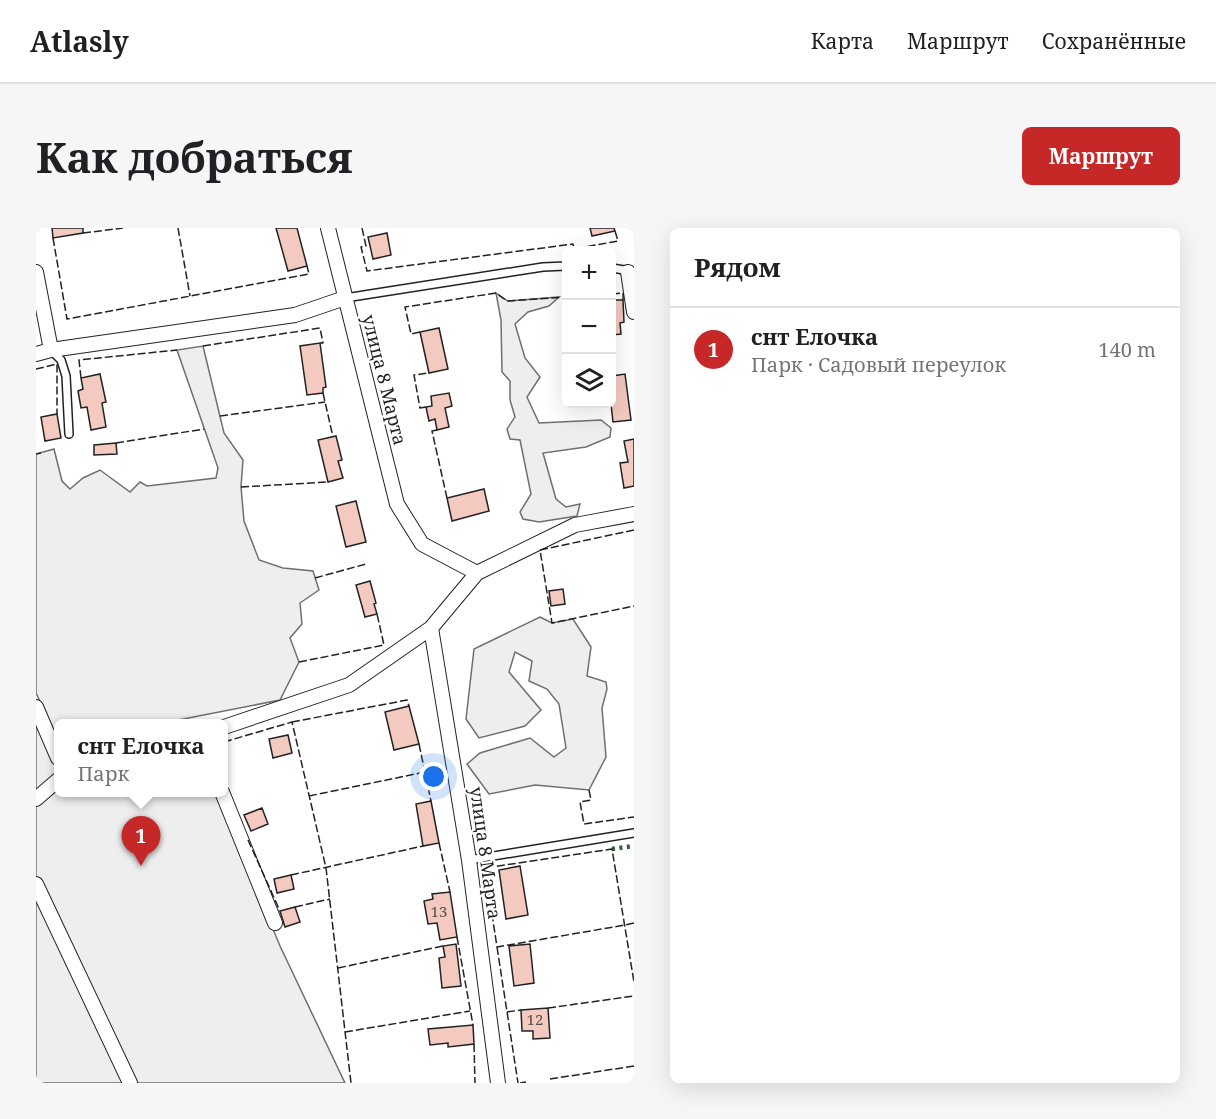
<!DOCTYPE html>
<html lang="ru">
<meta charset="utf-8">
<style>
:root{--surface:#fff;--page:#f6f6f6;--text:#202124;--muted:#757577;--line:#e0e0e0;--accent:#c62828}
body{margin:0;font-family:"Noto Serif",serif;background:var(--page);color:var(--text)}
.controls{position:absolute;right:18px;top:18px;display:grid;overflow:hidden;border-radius:9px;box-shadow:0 6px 24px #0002}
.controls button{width:54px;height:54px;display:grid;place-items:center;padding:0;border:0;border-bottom:2px solid var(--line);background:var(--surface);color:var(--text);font:30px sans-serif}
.you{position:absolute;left:398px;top:549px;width:21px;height:21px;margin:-15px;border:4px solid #fff;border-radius:50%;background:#1a73e8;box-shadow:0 0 0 9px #1a73e833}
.badge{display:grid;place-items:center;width:39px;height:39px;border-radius:50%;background:var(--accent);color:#fff;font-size:20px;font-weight:700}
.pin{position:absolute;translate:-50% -50px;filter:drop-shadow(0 2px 3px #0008)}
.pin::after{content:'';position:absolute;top:32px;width:21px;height:18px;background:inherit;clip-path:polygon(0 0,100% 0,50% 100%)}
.popup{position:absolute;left:18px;top:491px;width:174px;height:78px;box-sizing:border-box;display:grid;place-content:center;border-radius:9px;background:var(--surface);filter:drop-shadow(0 2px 4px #0005);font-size:20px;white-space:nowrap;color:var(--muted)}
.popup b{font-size:22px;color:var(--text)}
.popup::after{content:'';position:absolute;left:50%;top:100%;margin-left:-12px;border:12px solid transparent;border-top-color:var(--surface)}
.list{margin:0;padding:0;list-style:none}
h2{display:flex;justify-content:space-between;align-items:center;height:78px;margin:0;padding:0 24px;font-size:26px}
h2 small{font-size:20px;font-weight:400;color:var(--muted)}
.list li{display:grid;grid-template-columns:39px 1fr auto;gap:18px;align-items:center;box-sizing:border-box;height:84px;padding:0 24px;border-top:2px solid var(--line)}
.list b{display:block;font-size:22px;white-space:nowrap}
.list p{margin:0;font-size:20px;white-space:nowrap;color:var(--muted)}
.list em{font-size:20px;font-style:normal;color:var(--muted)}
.icon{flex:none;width:33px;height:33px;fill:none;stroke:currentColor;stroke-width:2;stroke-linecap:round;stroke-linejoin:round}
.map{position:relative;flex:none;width:598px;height:855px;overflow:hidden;border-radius:9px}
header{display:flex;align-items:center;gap:36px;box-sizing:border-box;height:84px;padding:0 30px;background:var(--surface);border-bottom:2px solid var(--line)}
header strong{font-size:28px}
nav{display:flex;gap:33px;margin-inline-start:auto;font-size:21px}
.intro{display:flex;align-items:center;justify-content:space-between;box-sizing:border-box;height:144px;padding:0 36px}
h1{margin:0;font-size:42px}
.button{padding:15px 27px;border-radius:9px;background:var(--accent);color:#fff;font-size:21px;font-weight:700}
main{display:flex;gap:36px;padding:0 36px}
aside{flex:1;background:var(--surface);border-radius:9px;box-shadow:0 6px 24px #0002}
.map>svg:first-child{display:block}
.green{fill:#eee;stroke:#6f6f6f;stroke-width:1.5}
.building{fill:#f3c9c0;stroke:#222;stroke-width:1.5}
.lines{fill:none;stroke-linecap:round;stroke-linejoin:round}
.service-casing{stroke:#222;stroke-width:10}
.minor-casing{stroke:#222;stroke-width:16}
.service{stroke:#fff;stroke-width:7}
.minor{stroke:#fff;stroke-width:14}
.hedge{stroke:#2f5e38;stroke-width:4.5;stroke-dasharray:3 4.5;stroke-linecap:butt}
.fence{stroke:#222;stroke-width:1.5;stroke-dasharray:8 3;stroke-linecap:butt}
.labels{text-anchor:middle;stroke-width:4.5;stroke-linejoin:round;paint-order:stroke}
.number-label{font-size:15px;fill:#564c4a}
.street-label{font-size:18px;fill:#222;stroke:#fff}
</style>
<header>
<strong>Atlasly</strong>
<nav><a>Карта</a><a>Маршрут</a><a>Сохранённые</a></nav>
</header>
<div class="intro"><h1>Как добраться</h1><a class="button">Маршрут</a></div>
<main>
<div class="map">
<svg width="598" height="855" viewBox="0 0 598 855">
<rect width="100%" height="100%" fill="#fff"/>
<path class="green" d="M460 65 472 73 523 69 513 78 492 84 479 96 489 130 504 149 491 169 503 195 565 192 575 200 574 209 550 219 507 225 520 271 530 279 544 276 541 288 503 294 487 291 484 284 495 266 484 212 474 211 471 201 479 189 474 172V153L466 144 465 92Z
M167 118 188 205 207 232 205 259 208 293 223 332 247 340 277 343 283 362 264 375 266 396 254 410 263 434 244 472 127 495 22 496V512L0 465V226L18 221 26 253 34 261 47 250 64 242 94 264 104 254 111 258 180 250 182 240 141 122Z
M504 389 516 395 537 391 555 419 551 448 570 454 571 461 566 480 570 529 553 562 499 557 453 566 431 536 444 525 494 510 518 529 530 520 523 476 511 461 493 453 496 433 479 424 473 444 505 482 489 498 443 510 430 491 438 421Z
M0 489 22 542V564L181 565 244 718 309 855H0Z"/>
<path class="building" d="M16 0H47V5L17 10Z
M240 0H261L271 38 252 43Z
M554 0H578L579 3 556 8Z
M351 5 355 27 337 31 332 9Z
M576 72H587L588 94 584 95 585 106 576 107Z
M403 100 412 141 393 145 384 104Z
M284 115 290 159 287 160V165L271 167 264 118Z
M64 146 70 174 66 175 70 199 55 202 51 179 45 180 42 163 47 161 45 150Z
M589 146 595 192 577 194 575 176 576 148Z
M413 165 416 178 409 180 413 199 401 202 399 191 393 193 390 179 396 178 395 168Z
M21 186 25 210 9 213 5 189Z
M300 208 306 232 302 233 307 250 292 254 282 212Z
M598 211V258L588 260 584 235 592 234 588 213Z
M80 215 81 226 58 227V217Z
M448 261 453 283 416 293 411 270Z
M320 273 330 314 310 319 300 278Z
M334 353 340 375 338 376 341 386 329 389 320 357Z
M527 361 529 376 515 378 513 363Z
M373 478 383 516 358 522 349 484Z
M252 507 256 525 237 530 233 511Z
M395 573 403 615 387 618 380 576Z
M226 580 232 596 215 603 208 587Z
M484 638 492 687 470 691 463 642Z
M255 647 258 661 241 665 238 651Z
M414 664 421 709 404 712 401 695 392 696 388 673 397 671 396 666Z
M259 679 264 694 249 699 244 683Z
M420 716 425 758 406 760 403 730 409 729 407 718Z
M494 716 498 755 478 758 473 718Z
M512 780 514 810 497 811V803H486L485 782Z
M437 797 438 816 412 819V815L394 817 392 801Z"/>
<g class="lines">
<defs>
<path id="service" d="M576 40 594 43
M309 70 507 39 530 38
M16 123 25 132 30 148 33 206
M433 632 598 605"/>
<path id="minor" d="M292 0 361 276 386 316 441 345
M0 44 15 122
M592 44 598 84
M0 126 15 122 259 87 309 70
M395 400 433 632 462 855
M0 479 22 530
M188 499 313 457 395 400 441 345 539 297 598 286
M186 564 239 695
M0 571 22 552
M0 656 94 855"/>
</defs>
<use href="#service" class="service-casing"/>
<use href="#minor" class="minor-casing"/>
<use href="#service" class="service"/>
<use href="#minor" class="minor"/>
<path class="hedge" d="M576 621 598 618"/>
<path class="fence" d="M142 0 154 68
M326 0 330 18 325 19 331 43 537 16 538 21 582 13 579 3
M47 5 87 0
M17 10 31 91 273 46 271 38
M576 66 587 65V72
M384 104 375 106 369 79 460 65 471 73 530 69
M167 118 284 100 287 115H284
M0 141 21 136V186
M45 150 43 132 141 122
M287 165 297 209
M390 179 384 180 378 147 393 145
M184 188 289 174
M401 202 396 203 411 270
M80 215 168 201
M0 226 5 225
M205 259 292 254
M598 302 504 322 516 395 598 378
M279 350 330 336
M263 434 348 417 341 386
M256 494 371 472 373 478
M188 514 256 494 290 640 315 855
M383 516 395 573
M553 562 555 572 544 574 548 596 598 589
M273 568 389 544
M212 612 244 683
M403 615 414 664
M255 647 387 618
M259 679 294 671
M598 695 589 697 461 719 449 640 576 621 598 754
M421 709 437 797
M461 719 482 855
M302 740 407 718
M512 780 598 768
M471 784 485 782
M309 804 434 783
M438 816 439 855
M514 851 598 838
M484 855 490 854"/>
</g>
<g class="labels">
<g class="number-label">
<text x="403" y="689">13</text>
<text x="499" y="797">12</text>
</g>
<g class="street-label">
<text transform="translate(348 152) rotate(76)" y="6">улица 8 Марта</text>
<text transform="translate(449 625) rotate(82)" y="6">улица 8 Марта</text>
</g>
</g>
</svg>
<div class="controls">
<button>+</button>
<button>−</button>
<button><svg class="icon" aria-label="layers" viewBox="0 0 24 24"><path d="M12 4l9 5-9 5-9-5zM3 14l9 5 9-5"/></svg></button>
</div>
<div class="you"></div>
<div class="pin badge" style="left:105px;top:638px">1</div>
<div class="popup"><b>снт Елочка</b>Парк</div>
</div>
<aside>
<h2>Рядом<small></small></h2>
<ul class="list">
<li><span class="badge">1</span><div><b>снт Елочка</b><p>Парк · Садовый переулок</p></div><em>140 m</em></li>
</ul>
</aside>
</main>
